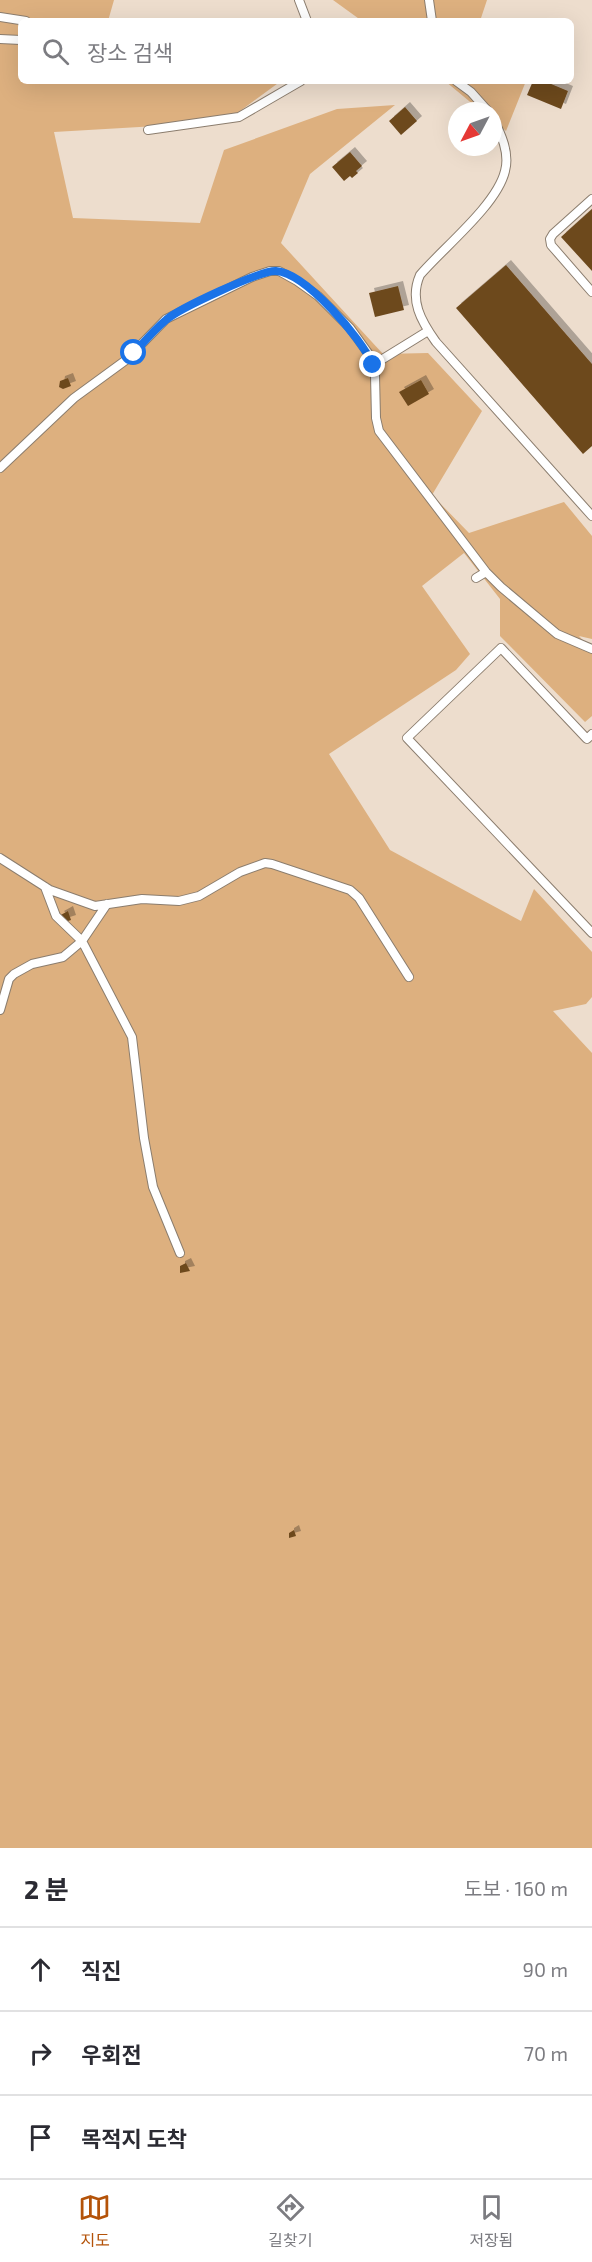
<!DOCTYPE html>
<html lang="ko">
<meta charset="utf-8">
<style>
:root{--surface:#fff;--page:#f2f2f3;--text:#2b2b33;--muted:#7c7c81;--line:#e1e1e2;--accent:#b45309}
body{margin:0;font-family:"Exo 2","Noto Sans KR",sans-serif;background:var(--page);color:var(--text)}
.compass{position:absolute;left:448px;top:102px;width:54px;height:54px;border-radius:50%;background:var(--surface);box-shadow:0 6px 24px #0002;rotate:229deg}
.stop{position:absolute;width:18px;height:18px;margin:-14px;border:4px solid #1a73e8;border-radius:50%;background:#fff}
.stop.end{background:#1a73e8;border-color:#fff;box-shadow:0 2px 6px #0008}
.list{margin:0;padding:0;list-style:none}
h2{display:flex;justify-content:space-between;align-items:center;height:78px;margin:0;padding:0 24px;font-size:26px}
h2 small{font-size:20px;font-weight:400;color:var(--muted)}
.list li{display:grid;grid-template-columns:39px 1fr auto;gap:18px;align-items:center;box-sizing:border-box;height:84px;padding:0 24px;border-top:2px solid var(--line)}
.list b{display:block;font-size:22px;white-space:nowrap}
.list em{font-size:20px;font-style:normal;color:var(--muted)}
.icon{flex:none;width:33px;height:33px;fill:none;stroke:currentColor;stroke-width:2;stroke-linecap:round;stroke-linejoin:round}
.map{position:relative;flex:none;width:592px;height:1848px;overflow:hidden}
.search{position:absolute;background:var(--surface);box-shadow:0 6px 24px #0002;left:18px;right:18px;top:18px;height:66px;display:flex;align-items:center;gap:15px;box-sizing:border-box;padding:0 21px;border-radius:9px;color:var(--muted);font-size:22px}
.sheet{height:330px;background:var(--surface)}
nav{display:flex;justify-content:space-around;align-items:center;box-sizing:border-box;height:84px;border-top:2px solid var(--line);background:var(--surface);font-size:16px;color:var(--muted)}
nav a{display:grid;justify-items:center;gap:3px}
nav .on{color:var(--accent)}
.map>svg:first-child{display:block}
.green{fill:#ddb07f}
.building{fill:#6d491f;filter:url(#shadow)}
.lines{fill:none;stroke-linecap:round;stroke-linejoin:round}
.lane-casing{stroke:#8b7d6e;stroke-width:10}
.lane{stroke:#fff;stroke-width:8}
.route{stroke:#1a73e8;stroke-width:8}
</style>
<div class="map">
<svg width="592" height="1848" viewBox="0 0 592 1848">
<defs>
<filter id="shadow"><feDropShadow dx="5" dy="-5" stdDeviation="0" flood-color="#0004"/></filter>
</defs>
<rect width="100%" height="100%" fill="#edddcd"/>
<path class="green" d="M0 0H114L108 21H21V81H281L225 122 54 132 73 218 200 223 224 150 337 109 395 105 310 174 281 243 383 354 428 353 482 411 432 495 469 533 564 502 592 536V639L579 636 592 650V716L585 722 500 636V599L464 553 422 586 470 654 456 670 329 754 390 850 521 921 534 889 592 952V997L586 1004 553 1011 592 1053V1848H0Z
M333 0H487L480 21H362Z
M445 81H526L506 131 493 120V111H481Z"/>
<path class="building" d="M533 81H544L568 91 561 109 527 95Z
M405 107 417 121 401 135 389 121Z
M350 152 362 166 356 171 358 173 352 178 350 176 344 181 332 167Z
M592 209V271L561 237Z
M506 265 592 364V446L583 454 456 308Z
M398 286 404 310 375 317 369 293Z
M68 378 71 386 63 389 59 387 60 381Z
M421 380 429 394 408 406 399 392Z
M68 911 71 920 65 922 59 916Z
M186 1263 190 1271 180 1273V1266Z
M294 1530 296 1536 289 1538V1533Z"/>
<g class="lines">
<defs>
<path id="lane" d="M299 0 307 21
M429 0 432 21
M0 17 26 21
M0 39 21 40
M456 81 471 92 488 111
M493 118C501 134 510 153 505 171 497 205 443 248 420 275 409 300 421 321 436 342L592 516
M148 130 239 117 301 81
M592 199 553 234 550 239 551 245 592 292
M373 365 428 331
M0 468 74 398 126 360 166 319 252 277 270 271H279L297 281 318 296 350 328 368 353 375 375 376 418 379 431 486 572 501 587 557 634 592 649
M476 578 486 572
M592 734 587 739 501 648 407 738 592 933
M0 858 50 890 95 906 142 899 179 901 199 896 240 872 265 863 272 864 350 890 359 898 409 977
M45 887 56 916 82 941 107 904
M0 1010 9 979 14 974 32 964 63 957 82 941 132 1037 144 1138 153 1187 180 1253"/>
</defs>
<use href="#lane" class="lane-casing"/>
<use href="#lane" class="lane"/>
</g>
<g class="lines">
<path class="route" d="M134 353C144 342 154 330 166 320 178 309 261 270 276 271 306 273 361 338 373 365"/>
</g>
</svg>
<svg class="compass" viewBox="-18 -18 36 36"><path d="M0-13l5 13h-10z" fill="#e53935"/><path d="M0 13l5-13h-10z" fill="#7c7c81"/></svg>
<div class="stop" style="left:134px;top:353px"></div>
<div class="stop end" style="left:373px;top:365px"></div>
<div class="search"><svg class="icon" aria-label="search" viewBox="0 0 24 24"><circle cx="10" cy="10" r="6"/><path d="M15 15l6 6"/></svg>장소 검색</div>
</div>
<section class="sheet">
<h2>2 분<small>도보 · 160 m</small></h2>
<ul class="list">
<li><svg class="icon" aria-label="ahead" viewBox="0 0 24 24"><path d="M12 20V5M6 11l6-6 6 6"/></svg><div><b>직진</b></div><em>90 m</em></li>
<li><svg class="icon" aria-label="right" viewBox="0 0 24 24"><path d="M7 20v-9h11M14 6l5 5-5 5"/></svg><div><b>우회전</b></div><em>70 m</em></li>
<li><svg class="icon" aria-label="arrive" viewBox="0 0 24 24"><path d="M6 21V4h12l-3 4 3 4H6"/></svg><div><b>목적지 도착</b></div></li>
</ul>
</section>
<nav>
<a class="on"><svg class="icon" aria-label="map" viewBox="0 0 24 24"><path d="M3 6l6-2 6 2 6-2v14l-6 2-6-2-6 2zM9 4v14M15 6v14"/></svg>지도</a>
<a><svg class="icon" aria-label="directions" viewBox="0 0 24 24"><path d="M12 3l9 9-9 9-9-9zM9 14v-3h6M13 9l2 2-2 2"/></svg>길찾기</a>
<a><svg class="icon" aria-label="saved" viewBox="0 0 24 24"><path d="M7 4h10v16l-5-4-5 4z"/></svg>저장됨</a>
</nav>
